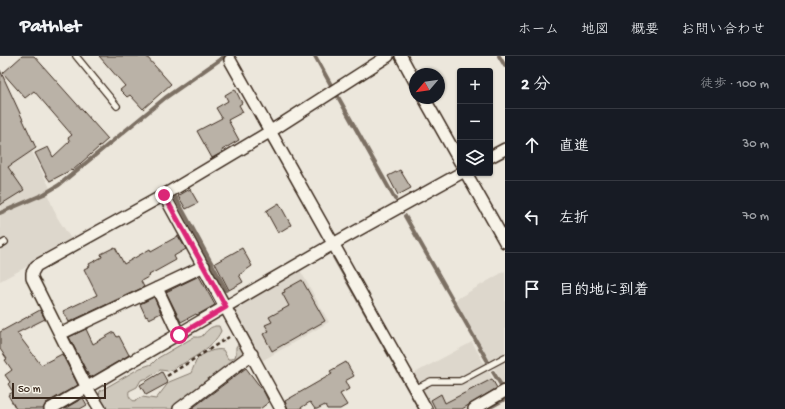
<!DOCTYPE html>
<html lang="ja">
<meta charset="utf-8">
<style>
:root{--surface:#171b24;--page:#242831;--text:#f1f3f6;--muted:#9ea1a6;--line:#363941}
body{margin:0;font-family:"Gochi Hand","Klee One",sans-serif;background:var(--page);color:var(--text)}
.controls{position:absolute;right:12px;top:12px;display:grid;overflow:hidden;border-radius:4px;box-shadow:0 1px 3px #0004}
.controls button{width:36px;height:36px;display:grid;place-items:center;padding:0;border:0;border-bottom:1px solid var(--line);background:var(--surface);color:var(--text);font:20px sans-serif}
.compass{position:absolute;left:409px;top:12px;width:36px;height:36px;border-radius:50%;background:var(--surface);box-shadow:0 1px 3px #0004;rotate:241deg}
.scale{position:absolute;left:12px;bottom:10px;width:94px;box-sizing:border-box;padding-left:4px;border:2px solid #3b2a1e;border-top:0;font-size:11px;line-height:14px;white-space:nowrap;color:#3b2a1e;-webkit-text-stroke:3px #f7f3e8;paint-order:stroke}
.stop{position:absolute;width:12px;height:12px;margin:-9px;border:3px solid #db2777;border-radius:50%;background:#fff}
.stop.end{background:#db2777;border-color:#fff;box-shadow:0 1px 4px #0008}
.list{margin:0;padding:0;list-style:none}
h2{display:flex;justify-content:space-between;align-items:center;height:52px;margin:0;padding:0 16px;font-size:17px}
h2 small{font-size:13px;font-weight:400;color:var(--muted)}
.list li{display:grid;grid-template-columns:26px 1fr auto;gap:12px;align-items:center;box-sizing:border-box;height:72px;padding:0 16px;border-top:1px solid var(--line)}
.list b{display:block;font-size:15px;white-space:nowrap}
.list em{font-size:13px;font-style:normal;color:var(--muted)}
.icon{flex:none;width:22px;height:22px;fill:none;stroke:currentColor;stroke-width:2;stroke-linecap:round;stroke-linejoin:round}
.map{position:relative;flex:none;width:505px;height:353px;overflow:hidden}
header{display:flex;align-items:center;gap:24px;box-sizing:border-box;height:56px;padding:0 20px;background:var(--surface);border-bottom:1px solid var(--line)}
header strong{font-size:19px}
nav{display:flex;gap:22px;margin-inline-start:auto;font-size:14px}
main{display:flex}
aside{flex:1;background:var(--surface)}
.map>svg:first-child{display:block}
.built{fill:#ddd7cc}
.green{fill:#cec8bc;stroke:#84796d}
.lines{fill:none;stroke-linecap:round;stroke-linejoin:round}
.stream{stroke:#7c7064;stroke-width:4}
.building{fill:#bab2a7;stroke:#3b2a1e}
.lane-casing{stroke:#3b2a1e;stroke-width:8}
.street-casing{stroke:#3b2a1e;stroke-width:14}
.path{stroke:#3b2a1e;stroke-width:2.5;stroke-dasharray:4 3;stroke-linecap:butt}
.lane{stroke:#f7f3e8;stroke-width:5.5}
.street{stroke:#f7f3e8;stroke-width:11}
.route{stroke:#db2777;stroke-width:5}
</style>
<header>
<strong>Pathlet</strong>
<nav><a>ホーム</a><a>地図</a><a>概要</a><a>お問い合わせ</a></nav>
</header>
<main>
<div class="map">
<svg width="505" height="353" viewBox="0 0 505 353">
<rect width="100%" height="100%" fill="#ece7dc"/>
<filter id="ink" filterUnits="userSpaceOnUse"><feTurbulence type="fractalNoise" baseFrequency=".025" numOctaves="2"/><feDisplacementMap in="SourceGraphic" scale="8" xChannelSelector="R" yChannelSelector="G"/><feConvolveMatrix kernelMatrix="1 2 1 2 8 2 1 2 1" color-interpolation-filters="sRGB"/></filter>
<g filter="url(#ink)">
<path class="built" d="M0 44 12 56 50 132 46 135 57 161 73 186 0 225Z
M300 214 329 266 260 306 233 256 234 252Z
M505 215V331L455 244Z
M472 286 499 334 467 353H432L413 318Z"/>
<path class="green" d="M215 270H219L221 275C213 293 185 307 168 315L160 314 148 322 141 324 137 331 129 335C128 340 130 343 134 345L142 341 156 343 169 326 191 317C193 313 195 306 198 302 203 297 216 292 223 294L228 303H231L235 301 236 298V291L238 288 242 289 247 297 237 306 172 353H107L99 340 100 335 140 312 152 308 158 302 194 281C205 282 202 278 209 273 211 271 213 271 215 270Z"/>
<g class="lines">
<path class="stream" d="M315 0 331 29
M499 0 505 10
M337 39 395 143
M176 142 226 234
M0 157 44 138 59 129 165 42 225 0
M405 160 487 304
M334 201 420 353
M493 316 501 329
M487 353 505 343"/>
</g>
<path class="building" d="M22 0H34L108 83 72 115 71 114 50 125 47 121 35 97 48 91 53 101 70 85 68 82 72 79 34 35 25 42 3 17Z
M99 0H146L171 28 143 53 130 39 127 41 120 34 125 30Z
M0 14 36 92 8 111 24 134 0 149Z
M235 33 242 47 239 49 243 56 228 64 239 84 222 94 223 96 212 102 197 75 222 62 216 52 228 45 225 39Z
M400 114 411 132 398 139 388 120Z
M190 133 198 147 186 153 178 140Z
M279 147 291 169 278 177 266 155Z
M178 180 186 193 174 200 176 204 149 219 150 220 141 225 144 231 69 266 63 255 97 239 84 213 90 210 89 208 102 201 101 198 115 191 124 208 150 193 151 195Z
M242 192 252 210 239 219 243 226 229 234 215 207Z
M199 220 215 249 197 259 196 258 181 266 166 236Z
M302 224 325 265 272 295 263 278 269 275 265 269 272 266 269 261 289 250 282 237 285 236 284 234Z
M154 241 161 257 149 263 147 260 146 261 140 248Z
M40 254 45 263 17 277 41 309 62 298 78 329 46 347 43 353H16L8 339 13 336 8 328 10 326 5 319 12 314 5 304 7 303 0 293V276Z
M86 273 93 288 114 276 117 281 119 280 129 299 90 322 69 281Z
M346 306 354 320 345 325 349 333 340 338 347 349 340 353H327L325 349 317 353H315L310 346 299 353H288L285 345 332 318 330 315Z
M246 312 264 336 269 346 260 353H191Z
M162 316 168 327 146 339 140 329Z
M492 323 497 332 462 353H434L435 352 431 344 441 338 445 347Z
M83 342 87 349 80 353H64Z"/>
<g class="lines">
<defs>
<path id="lane" d="M76 0 117 50
M0 189 5 186
M415 333 431 325H460L505 301"/>
<path id="street" d="M401 0 415 26
M230 4 426 353
M424 42 460 106
M490 101 505 93
M466 117 505 186
M157 232 179 279
M60 278 32 222V217L36 210 164 139
M50 353 333 188 461 117
M100 353 87 332 60 278 204 210
M179 353 252 298
M281 353 164 139 271 75 388 0
M474 353 505 335"/>
</defs>
<use href="#lane" class="lane-casing"/>
<use href="#street" class="street-casing"/>
<path class="path" d="M167 320 229 281"/>
<use href="#lane" class="lane"/>
<use href="#street" class="street"/>
</g>
</g>
<g class="lines" filter="url(#ink)">
<path class="route" d="M164 139 226 251 179 279"/>
</g>
</svg>
<div class="controls">
<button>+</button>
<button>−</button>
<button><svg class="icon" aria-label="layers" viewBox="0 0 24 24"><path d="M12 4l9 5-9 5-9-5zM3 14l9 5 9-5"/></svg></button>
</div>
<svg class="compass" viewBox="-18 -18 36 36"><path d="M0-13l5 13h-10z" fill="#e53935"/><path d="M0 13l5-13h-10z" fill="#9ea1a6"/></svg>
<div class="scale">50 m</div>
<div class="stop" style="left:179px;top:279px"></div>
<div class="stop end" style="left:164px;top:139px"></div>
</div>
<aside>
<h2>2 分<small>徒歩 · 100 m</small></h2>
<ul class="list">
<li><svg class="icon" aria-label="ahead" viewBox="0 0 24 24"><path d="M12 20V5M6 11l6-6 6 6"/></svg><div><b>直進</b></div><em>30 m</em></li>
<li><svg class="icon" aria-label="left" viewBox="0 0 24 24"><path d="M17 20v-9H6M10 6l-5 5 5 5"/></svg><div><b>左折</b></div><em>70 m</em></li>
<li><svg class="icon" aria-label="arrive" viewBox="0 0 24 24"><path d="M6 21V4h12l-3 4 3 4H6"/></svg><div><b>目的地に到着</b></div></li>
</ul>
</aside>
</main>
